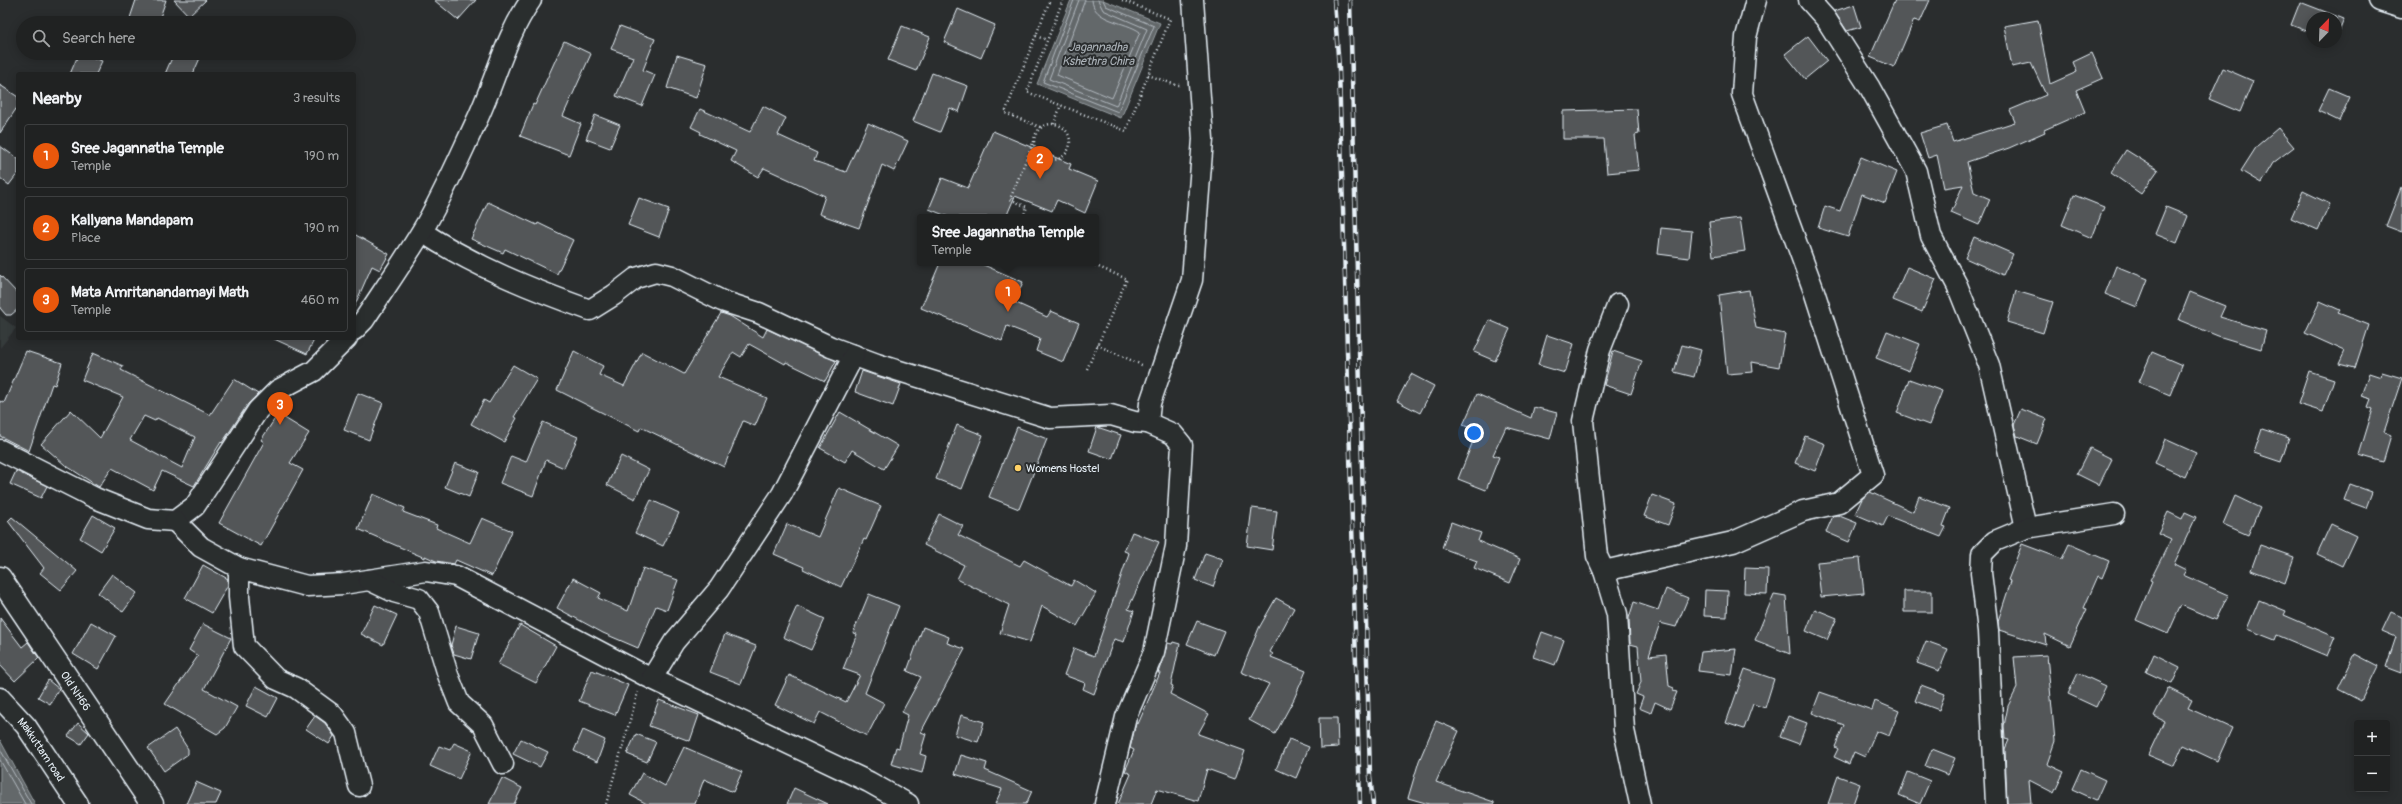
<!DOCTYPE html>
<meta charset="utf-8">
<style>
:root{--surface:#202222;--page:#2d2f2f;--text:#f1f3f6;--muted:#a2a4a5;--line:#3d3f40;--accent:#ea580c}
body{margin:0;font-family:Pangolin,sans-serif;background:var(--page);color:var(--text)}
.controls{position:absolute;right:12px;bottom:12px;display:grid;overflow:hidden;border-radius:4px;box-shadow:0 2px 10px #0003}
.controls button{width:36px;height:36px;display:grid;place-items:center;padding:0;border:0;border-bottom:1px solid var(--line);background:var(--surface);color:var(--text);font:20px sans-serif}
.compass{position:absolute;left:2306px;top:12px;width:36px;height:36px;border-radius:50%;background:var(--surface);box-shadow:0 2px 10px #0003;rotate:23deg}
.you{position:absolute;left:1474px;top:433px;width:14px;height:14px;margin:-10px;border:3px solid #fff;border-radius:50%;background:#1a73e8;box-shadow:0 0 0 6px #1a73e833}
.badge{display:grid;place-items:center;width:26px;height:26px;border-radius:50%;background:var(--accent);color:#fff;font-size:13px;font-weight:700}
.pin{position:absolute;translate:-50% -33px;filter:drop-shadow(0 1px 2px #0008)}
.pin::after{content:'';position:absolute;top:21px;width:14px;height:12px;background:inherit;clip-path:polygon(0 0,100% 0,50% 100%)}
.popup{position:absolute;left:917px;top:214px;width:182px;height:52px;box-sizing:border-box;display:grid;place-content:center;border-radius:4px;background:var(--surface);filter:drop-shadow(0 1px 3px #0005);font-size:13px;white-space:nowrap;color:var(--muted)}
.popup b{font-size:15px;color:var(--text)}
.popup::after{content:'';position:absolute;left:50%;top:100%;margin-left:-8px;border:8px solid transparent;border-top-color:var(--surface)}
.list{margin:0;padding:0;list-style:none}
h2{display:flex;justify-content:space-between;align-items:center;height:52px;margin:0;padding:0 16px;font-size:17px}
h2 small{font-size:13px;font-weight:400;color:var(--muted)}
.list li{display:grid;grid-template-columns:26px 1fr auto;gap:12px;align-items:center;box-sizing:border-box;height:64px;margin:0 8px 8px;padding:0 8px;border:1px solid var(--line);border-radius:4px}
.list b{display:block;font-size:15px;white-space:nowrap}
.list p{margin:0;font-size:13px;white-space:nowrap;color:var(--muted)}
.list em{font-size:13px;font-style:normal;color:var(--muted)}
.icon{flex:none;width:22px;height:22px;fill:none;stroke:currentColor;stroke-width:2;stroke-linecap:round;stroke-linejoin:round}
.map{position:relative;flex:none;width:2402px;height:804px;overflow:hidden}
.search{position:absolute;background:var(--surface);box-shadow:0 2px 10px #0003;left:16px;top:16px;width:340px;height:44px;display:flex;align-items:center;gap:10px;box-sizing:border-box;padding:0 14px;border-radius:22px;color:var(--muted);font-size:15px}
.panel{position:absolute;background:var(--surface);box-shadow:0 2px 10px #0003;left:16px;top:72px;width:340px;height:268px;border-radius:4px}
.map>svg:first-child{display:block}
.built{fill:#363a3b}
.water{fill:#63686b;stroke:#989fa3}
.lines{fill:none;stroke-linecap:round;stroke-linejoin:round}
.shore{stroke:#b3bac0;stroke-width:1}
.building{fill:#535759;stroke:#e8f1f8;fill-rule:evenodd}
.minor-casing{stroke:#e8f1f8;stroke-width:23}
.primary-casing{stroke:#e8f1f8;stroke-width:25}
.path{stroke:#e8f1f8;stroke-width:2.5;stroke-dasharray:1 3;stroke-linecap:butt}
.minor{stroke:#2a2d2e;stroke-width:20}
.primary{stroke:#2a2d2e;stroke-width:22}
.rail-casing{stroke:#e8f1f8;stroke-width:4.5}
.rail{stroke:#2a2d2e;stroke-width:3;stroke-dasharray:9;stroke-linecap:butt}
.poi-dot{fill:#ffd166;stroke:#2a2d2e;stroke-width:1.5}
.labels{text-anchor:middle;stroke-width:4;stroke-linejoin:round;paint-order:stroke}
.poi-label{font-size:11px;fill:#e8f1f8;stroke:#2a2d2e;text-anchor:start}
.street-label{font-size:11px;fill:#e8f1f8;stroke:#2a2d2e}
.water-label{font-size:12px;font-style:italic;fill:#acb3b9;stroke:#2a2d2e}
</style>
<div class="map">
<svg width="2402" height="804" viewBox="0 0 2402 804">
<rect width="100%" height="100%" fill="#2a2d2e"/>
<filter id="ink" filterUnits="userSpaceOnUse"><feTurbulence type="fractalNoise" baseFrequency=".025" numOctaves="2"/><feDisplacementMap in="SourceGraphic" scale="8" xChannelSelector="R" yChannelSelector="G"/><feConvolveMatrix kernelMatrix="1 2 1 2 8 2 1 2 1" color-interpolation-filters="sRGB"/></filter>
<g filter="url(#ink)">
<path class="built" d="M0 316 16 328 0 348Z"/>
<path class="water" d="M1071 0H1103L1160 23 1121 118 1037 84Z
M0 740 35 804H0Z"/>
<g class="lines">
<path class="shore" d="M1074 0 1043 82 1118 112 1154 26 1106 6 1103 0
M1079 0 1049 79 1116 106 1147 29 1103 10 1098 0
M1085 0 1057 75 1112 98 1140 32C1126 21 1093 22 1092 0
M0 749 31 804
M0 760 25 804"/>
</g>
<path class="building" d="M136 0H166L158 23H144L130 18Z
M174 0H206L189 16Z
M434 0H476L458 20Z
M1895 0H1930L1920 22 1914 20 1894 67 1870 57Z
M2300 2 2344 19 2336 40V18H2312V33L2291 25Z
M1854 5 1861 27 1847 31 1834 11Z
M958 9 995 25 981 58 944 42Z
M2038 20 2050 84 2077 72 2073 62 2092 53 2103 78 2076 90 2085 112 2044 130 2045 132 2009 148 1967 162 1974 192 1990 199 1979 225 1951 213 1963 185 1944 188 1937 155 1928 158 1920 133 1947 125 1953 142 2015 122 2010 110 2046 95 2031 63 2012 67 2004 26Z
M620 26 655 39 643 70 655 75 642 106 616 96 633 57 611 49Z
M902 26 930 37 916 71 888 60Z
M1808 36 1827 61 1805 79 1785 54Z
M564 41 591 54 563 116 581 124 569 155 520 136 533 104 535 105Z
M79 53 102 61 96 74H70Z
M174 53H189L200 58 193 74H165Z
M677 55 707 64 696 98 667 88Z
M2223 68 2253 81 2240 112 2209 99Z
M932 73 968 86 959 112 950 108 940 132 913 121Z
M0 85 18 97V106L0 133Z
M2329 88 2350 97 2339 121 2318 111Z
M763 106 786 118 778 135 817 153 814 161 846 172 868 123 908 141 894 171 882 165 859 228 819 214 825 196 764 168 758 177 731 161 736 151 700 134 701 132 691 127 700 109 750 132Z
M1637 109 1639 134 1635 135 1639 170 1607 173 1604 139H1563V111Z
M595 115 620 125 610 148 586 139Z
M2278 128 2294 147 2273 163 2261 183 2241 171 2257 146Z
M993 131 1071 164 1069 169 1098 181 1085 213 1057 200 1052 211 1015 196 1006 217H949L929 209 942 178 968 188Z
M0 146 18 159V173L9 185 0 178Z
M2126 150 2158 170 2141 194 2111 173Z
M1861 157 1897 172 1885 203 1862 194 1848 237 1818 228 1825 206 1840 211Z
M2401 188H2402V232L2386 226Z
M2303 191 2330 204 2318 230 2291 218Z
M2074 195 2104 207 2092 238 2062 225Z
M639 198 669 209 659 237 628 225Z
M488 202 537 225 538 223 573 240 557 274 505 249 503 253 471 239Z
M2166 207 2188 216 2177 243 2155 234Z
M1740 218 1745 251 1713 256 1709 222Z
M1661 228 1692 231 1689 258 1658 254Z
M354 234 389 254 380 270 372 266 354 307Z
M1974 237 2013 254 2003 275 1965 258Z
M940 263H979L1023 282 1014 302 1047 317 1051 311 1079 323 1063 362 1036 351 1040 339 1007 326 1002 341 921 308Z
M2116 266 2148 279 2137 307 2105 294Z
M1907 267 1936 279 1922 312 1893 300Z
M0 275 18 294V309L11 315H6L0 308Z
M1749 290 1756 328 1785 334 1779 367 1752 362 1753 372 1727 374 1719 295Z
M2016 291 2053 302 2043 333 2007 322Z
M2190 292 2225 306 2220 317 2266 331 2261 349 2218 336 2179 320Z
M2320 301 2340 310 2338 313 2369 325 2355 368 2339 364 2345 351 2305 333Z
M721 313 730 316 763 337 767 329 836 361 825 381 786 362 785 364 749 344 741 357 733 352 718 377 767 398 755 426 743 421 724 467 641 427 639 431 557 390 574 351 603 366 599 375 624 386 642 352 684 374Z
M1489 320 1510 329 1495 361 1474 352Z
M1887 331 1920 344 1909 371 1876 358Z
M1547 335 1574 344 1565 373 1538 365Z
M272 338H315L307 354Z
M1682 345 1701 350 1694 377 1674 372Z
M26 351 62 363 55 385 52 384 29 451 0 436V401L4 403Z
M1613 351 1642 361 1631 394 1604 385Z
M2152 352 2182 365 2170 395 2139 382Z
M93 353 123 366 121 370 210 415 234 379 258 394 248 404 222 443 221 442 194 486 162 471 153 490 112 468 99 487 65 465 41 444 71 410 100 438 123 397 82 380ZM144 416 155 421 157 418 195 437 182 468 130 440Z
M513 365 537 379 514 417 517 418 504 442 471 424 484 400 489 403Z
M862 371 901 384 893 406 855 392Z
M2309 371 2334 379 2323 412 2298 404Z
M2382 372 2402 378 2384 432 2391 435 2383 462 2359 455 2373 409 2368 407 2371 399 2361 396 2369 373 2381 377Z
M1411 374 1434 386 1420 413 1397 401Z
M1909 379 1942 391 1929 425 1897 413Z
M358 393 383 403 369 440 344 430Z
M1477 394 1531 418 1534 407 1557 413 1550 439 1506 427 1493 455 1499 457 1486 490 1458 479 1477 431 1463 425Z
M2021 409 2047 419 2037 444 2017 436 2014 425Z
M840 412 898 446 884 469 852 450 845 462 820 448Z
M278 414 309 433 290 463 303 470 261 546 219 523 264 442 261 440Z
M543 422 578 437 564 468 546 460 533 496 500 483 511 456 526 462Z
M957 425 983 435 962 489 936 479Z
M1017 427 1047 439 1019 509 989 497Z
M1097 427 1121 435 1112 459 1089 451Z
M2262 429 2289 438 2281 462 2254 453Z
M1805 436 1825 444 1815 471 1795 463Z
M2165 439 2196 453 2185 477 2155 463Z
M2090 448 2112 459 2099 485 2077 474Z
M621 456 649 470 635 499 607 485Z
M455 463 479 472 469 497 445 487Z
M16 471 47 486 41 498 10 484Z
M2350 484 2372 492 2366 508 2344 500Z
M839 488 881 506 866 540 864 539 841 587 803 569 804 567 774 554 787 524 818 537Z
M1870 492 1913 512 1919 496 1950 508 1943 526 1946 527 1941 537 1888 516 1883 526 1855 514 1862 499Z
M373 494 405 508 403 512 437 525 436 528 470 543 482 518 512 531 492 576 456 560 454 564 436 561 425 556V558L358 529Z
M1652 495 1676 504 1668 525 1644 516Z
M2235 496 2260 508 2248 535 2223 524Z
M651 500 679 513 663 546 635 533Z
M1252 508 1277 511 1272 550 1247 546Z
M2168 512 2182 519 2185 512 2196 517 2174 564 2186 570 2183 575 2228 595 2216 620 2181 605 2168 634 2136 620 2152 582 2150 581 2171 539 2158 533Z
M939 514 963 526 958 535 1020 566 1024 560 1071 586 1074 580 1096 593 1077 626 1042 606 1030 642 1000 633 1009 605 957 579 964 565 924 545Z
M93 515 115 528 101 551 80 538Z
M1837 515 1857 523 1849 542 1826 532 1833 516Z
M12 517 77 571 61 590 40 573 44 568 8 521Z
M1451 522 1481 533 1478 541 1520 559 1510 583 1474 568 1477 561 1442 548Z
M2331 524 2356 536 2342 566 2317 554Z
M1132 532 1159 542 1128 609 1134 611 1124 642 1114 639 1094 694 1083 689 1085 683 1064 675 1074 648 1094 656 1129 553 1124 551Z
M2022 544 2062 559 2069 544 2109 561 2102 578 2098 576 2084 608 2087 609 2070 646 2045 634 2046 645 1999 630 1998 621 2011 581 2008 580Z
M2260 545 2294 557 2285 583 2251 570Z
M1205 553 1223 559 1213 587 1195 580Z
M1860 558 1864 593 1821 597 1817 562Z
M203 565 228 579V585L212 613 185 598Z
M643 568 678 580 667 610 656 606 638 648 603 633 557 608 573 578 601 593 598 598 628 611Z
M1745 568 1768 569 1767 594 1744 593Z
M112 574 137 593 123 612 98 593Z
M1666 589 1688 598 1676 627 1660 623 1649 656 1666 654 1669 686 1674 688 1673 691 1677 692 1670 709 1655 702 1651 713 1639 708 1643 697 1636 694 1641 682 1638 646 1630 644 1629 618 1634 602 1658 610Z
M1705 590 1728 591 1727 617 1704 616Z
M1904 591H1932V612H1904Z
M869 594 899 606 865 693 884 703 867 736 820 712 814 724 775 705 789 675 846 702 860 675 843 669 857 634 853 633Z
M1774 594 1786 596 1790 654 1755 640Z
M1276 598 1294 608 1270 652 1273 654 1271 657 1306 671 1294 699 1275 734 1249 720 1269 684 1241 672 1259 628Z
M2259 600 2286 611 2284 615 2335 637 2327 656 2277 635 2275 640 2247 629Z
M375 605 397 615 383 645 361 634Z
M797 606 825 619 811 650 783 637Z
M1815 609 1837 618 1827 640 1806 631Z
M2391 612 2402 617V673L2386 667 2396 637 2382 631Z
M0 618 22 647 28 642 39 658 15 681 0 665Z
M1197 621 1224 631 1214 655 1187 644Z
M91 622 116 636 98 669 73 654Z
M203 624 231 638 204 689 237 707 225 728 217 734 165 704 198 656 189 650Z
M520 625 556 646 536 683 498 664Z
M456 626 479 633 471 659 454 654 451 645Z
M923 627 949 637 947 643 965 649 921 732 926 734 920 754 926 756 922 773 891 764 896 747 899 748 908 715 902 712 921 677 907 671Z
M1542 632 1564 640 1555 665 1533 657Z
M725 634 756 646 741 684 710 672Z
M1926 641 1948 649 1939 671 1917 663Z
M1173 642 1180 644 1171 685 1173 686 1170 694 1209 714 1198 734 1245 751 1235 779 1207 769 1198 801 1157 789 1151 804H1118L1131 774 1125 771 1134 750 1130 748 1136 723 1138 724 1160 673H1158L1168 643 1172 644Z
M1736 649 1732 675 1698 671 1701 652Z
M2154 654 2180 667 2172 684 2146 672Z
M2355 654 2378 666 2361 701 2338 689Z
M2047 655 2055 741 2047 764 2064 772 2054 793 2029 780 2031 803 2007 804 2005 749 2009 740 2005 739 2004 726 2008 706 2017 688 2014 657Z
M1745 669 1774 679 1765 708 1753 704 1744 729 1726 723Z
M592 670 628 685 615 715 579 701Z
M2078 673 2106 686 2096 707 2068 694Z
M48 680 59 689 50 704 38 697Z
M1921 685 1945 694 1939 710 1915 701Z
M256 686 278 698 268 717 246 706Z
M2168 688 2192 700 2188 708 2232 728 2217 761 2183 745 2174 766 2148 755 2164 721 2154 716Z
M1820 692 1872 710 1875 701 1899 711 1889 736 1876 731 1865 757 1854 752 1849 764 1834 757 1838 749 1835 747 1844 725 1812 713Z
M659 700 699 715 690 741 649 726Z
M961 715 984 722 978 742 955 735Z
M315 716 325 723 334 736 329 744 306 729Z
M1788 716 1807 723 1799 744 1780 737Z
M1319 718H1337L1338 747 1320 748Z
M1436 721 1459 731 1436 782 1494 802V804H1429L1408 798 1419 761Z
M78 723 89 733 81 744 68 736Z
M175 729 188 749V754L164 771 148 748Z
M583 730 605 740 597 762 574 751Z
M636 734 656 742 647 762 627 754Z
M521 739 548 752 540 767 513 754Z
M1289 739 1309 747 1296 778 1276 769Z
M454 743 472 751 459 779 430 766 439 746 450 750Z
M684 747 742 772 733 792 704 779 695 804H647L630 795 642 773 665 786Z
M1932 749 1955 758 1948 775 1925 766Z
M961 755 987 763 985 770 1032 791 1026 804H995L1002 789 955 774Z
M2081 769 2105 780 2096 800 2072 789Z
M1908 772 1930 781 1920 804 1899 795Z
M1838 776 1860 784 1853 804H1828Z
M502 778 522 788 514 804H489Z
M196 782 221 793 216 804H186Z
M794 788 828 804H787Z"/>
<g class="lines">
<defs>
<g id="minor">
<path d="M1809 0 1826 19 1870 88 1916 171 1931 236 1957 285 1989 365 2026 528"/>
<path d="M422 232C474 266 531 289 590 310L614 295 636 278 656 272 672 276 722 301 759 313 831 347 877 364 1050 418 1111 415 1135 422 1148 423"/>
<path d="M354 330 364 320C383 291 404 261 422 231 443 196 459 158 476 122 495 82 505 37 531 0"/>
<path d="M0 450 95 498 148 519 175 521 195 506 258 410 278 390 314 371 347 338"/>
<path d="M175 521 201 547 239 568 307 586 343 584 426 571 456 576 644 675 869 782 908 804"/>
<path d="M239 568V597L244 646 276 679 296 688 333 715 346 733 359 786"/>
<path d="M1604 571 1597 556 1583 421 1600 350 1618 304"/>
<path d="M369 580 394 592 419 599 429 612 448 675 459 703 483 725 503 764"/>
<path d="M652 678 674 642 719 589 782 494 854 355"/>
<path id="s1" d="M0 698 26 726 78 804"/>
<path d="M1105 804 1126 717 1154 652 1176 546 1182 445 1173 434 1148 423 1150 403 1192 280 1203 139 1193 0"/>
<path d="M1640 804 1624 730 1617 614 1604 571 1733 542 1803 511 1839 503 1873 475 1814 291 1742 94 1746 37 1756 0"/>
<path d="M1996 804 1988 631 1981 573 1982 554 1995 541 2026 528 2114 514"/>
</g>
<g id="primary">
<path d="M2380 0 2402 7"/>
<path id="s2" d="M0 578 152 804"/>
</g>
</defs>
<use href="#minor" class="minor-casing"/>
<use href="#primary" class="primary-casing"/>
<path class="path" d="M1063 0 1027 92 1126 131 1170 19 1122 0
M1036 36 1047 40
M1148 75 1176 85H1181
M1034 142a18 18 0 1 1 36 0a18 18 0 1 1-36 0Z
M1054 124 1061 105
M1040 127 1005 113 1050 0
M1023 217 1027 207 1010 199 1033 143
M1097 345 1144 366
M1087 369 1127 279 1089 263
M606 804 638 692"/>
<use href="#minor" class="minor"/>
<use href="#primary" class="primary"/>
<defs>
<path id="rail" d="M1334 0 1339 69 1360 804
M1350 0 1370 776 1373 804"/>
</defs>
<use href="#rail" class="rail-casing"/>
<use href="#rail" class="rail"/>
</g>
</g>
<circle class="poi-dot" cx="1018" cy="468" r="4"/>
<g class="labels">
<g class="poi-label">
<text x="1026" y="472">Womens Hostel</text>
</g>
<g class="street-label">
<text dy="4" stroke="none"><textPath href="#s2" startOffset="136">Old NH66</textPath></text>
<text dy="4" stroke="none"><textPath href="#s1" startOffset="66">Makkuttam road</textPath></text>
</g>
<g class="water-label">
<text x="1098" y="51">Jagannadha<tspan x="1098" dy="14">Kshethra Chira</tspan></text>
</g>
</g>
</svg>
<div class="controls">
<button>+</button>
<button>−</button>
</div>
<svg class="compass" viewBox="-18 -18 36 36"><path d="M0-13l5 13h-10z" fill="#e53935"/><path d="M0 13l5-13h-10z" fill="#a2a4a5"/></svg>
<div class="you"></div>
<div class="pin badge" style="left:1008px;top:312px">1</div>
<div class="popup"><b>Sree Jagannatha Temple</b>Temple</div>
<div class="pin badge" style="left:1040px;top:179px">2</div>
<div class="pin badge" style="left:280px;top:425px">3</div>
<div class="search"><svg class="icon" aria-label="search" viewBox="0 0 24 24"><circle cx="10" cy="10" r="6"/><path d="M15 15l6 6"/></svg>Search here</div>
<section class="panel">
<h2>Nearby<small>3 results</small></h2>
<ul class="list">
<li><span class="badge">1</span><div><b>Sree Jagannatha Temple</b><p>Temple</p></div><em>190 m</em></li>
<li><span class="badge">2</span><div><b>Kallyana Mandapam</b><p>Place</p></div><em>190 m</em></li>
<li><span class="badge">3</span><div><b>Mata Amritanandamayi Math</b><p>Temple</p></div><em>460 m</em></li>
</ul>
</section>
</div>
